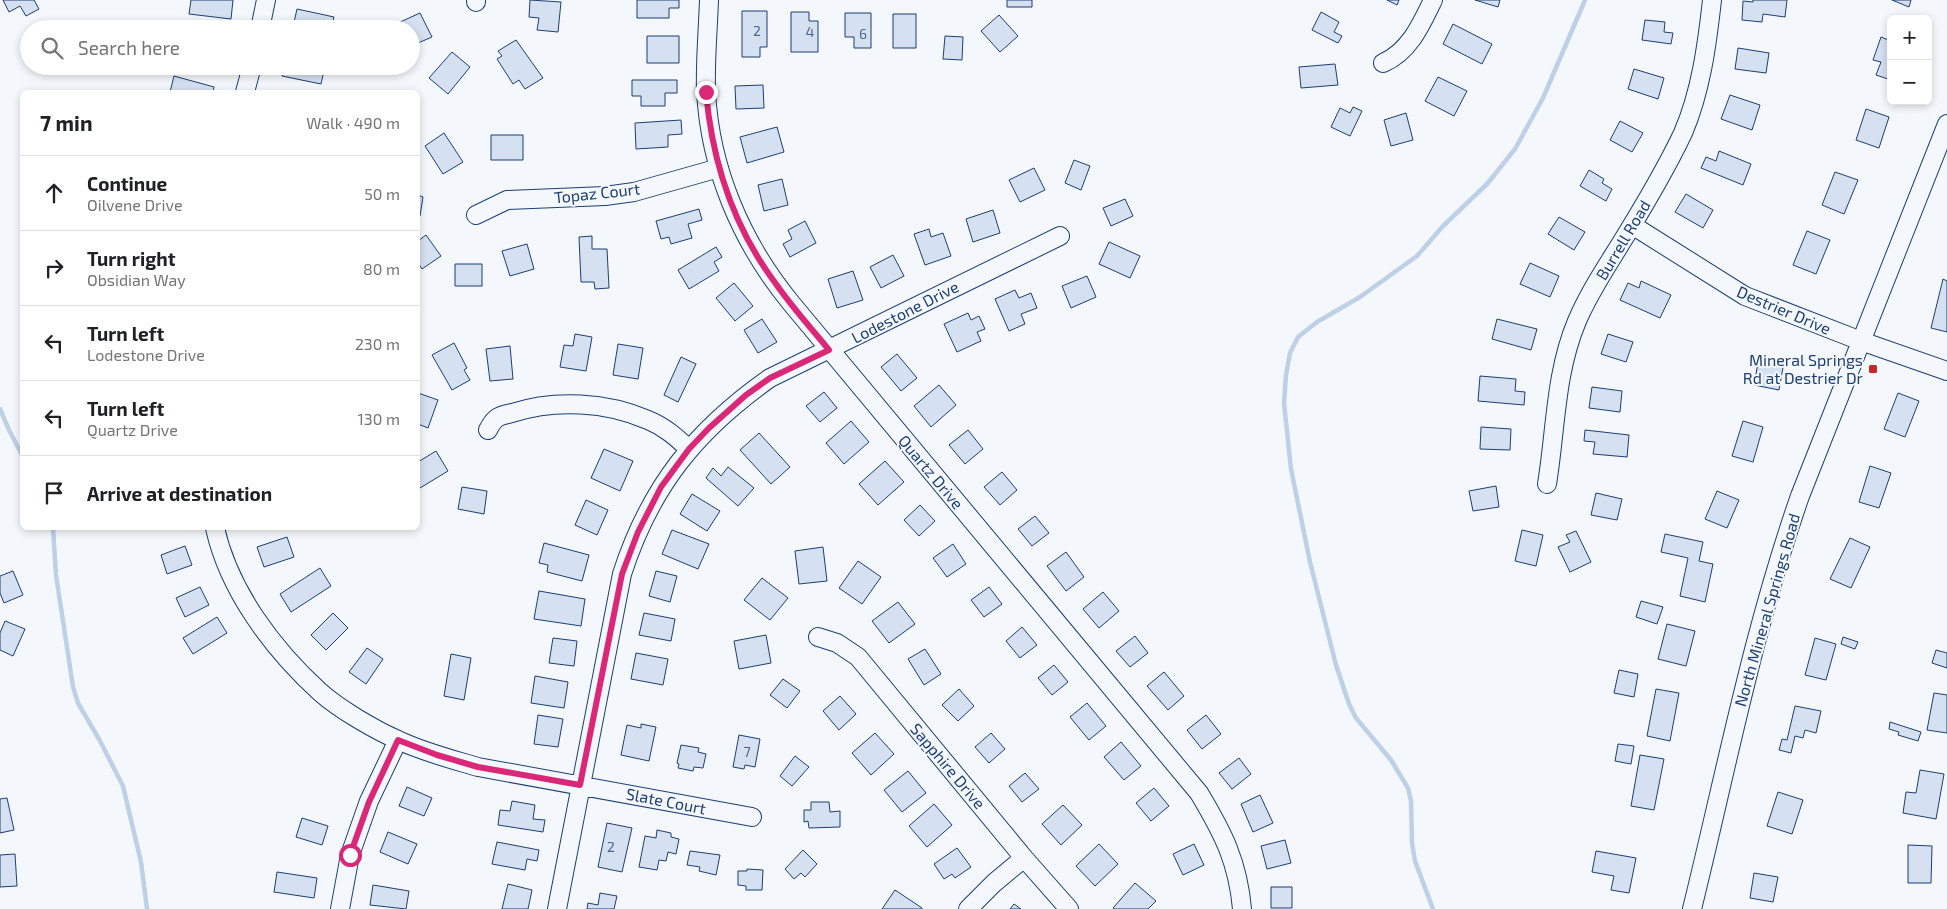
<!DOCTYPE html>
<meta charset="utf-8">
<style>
:root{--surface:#fff;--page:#f2f2f2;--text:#202124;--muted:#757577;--line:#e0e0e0}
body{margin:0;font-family:"Exo 2",sans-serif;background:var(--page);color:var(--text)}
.controls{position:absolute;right:15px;top:15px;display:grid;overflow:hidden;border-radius:8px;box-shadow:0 2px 8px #0003}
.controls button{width:45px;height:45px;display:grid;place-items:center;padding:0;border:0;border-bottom:1px solid var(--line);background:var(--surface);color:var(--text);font:25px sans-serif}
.stop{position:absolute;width:15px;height:15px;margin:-11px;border:4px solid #db2777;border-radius:50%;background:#fff}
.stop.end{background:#db2777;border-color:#fff;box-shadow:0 1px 5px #0008}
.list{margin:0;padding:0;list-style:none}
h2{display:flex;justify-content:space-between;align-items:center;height:65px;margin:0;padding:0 20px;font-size:21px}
h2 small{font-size:16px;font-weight:400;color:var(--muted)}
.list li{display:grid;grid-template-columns:32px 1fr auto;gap:15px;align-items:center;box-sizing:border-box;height:75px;padding:0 20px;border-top:1px solid var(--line)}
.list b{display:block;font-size:19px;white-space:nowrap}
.list p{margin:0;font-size:16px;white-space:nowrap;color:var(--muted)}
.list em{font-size:16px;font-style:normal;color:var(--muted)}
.icon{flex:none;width:28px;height:28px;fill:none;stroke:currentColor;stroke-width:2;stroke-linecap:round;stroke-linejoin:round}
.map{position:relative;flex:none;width:1947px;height:909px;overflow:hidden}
.search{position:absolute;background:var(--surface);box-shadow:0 2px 8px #0003;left:20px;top:20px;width:400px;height:55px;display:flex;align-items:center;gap:12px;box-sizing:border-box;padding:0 18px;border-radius:28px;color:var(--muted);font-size:19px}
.panel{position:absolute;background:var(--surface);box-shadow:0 2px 8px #0003;left:20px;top:90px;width:400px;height:440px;border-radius:8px}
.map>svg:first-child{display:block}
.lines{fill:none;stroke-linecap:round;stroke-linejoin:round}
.stream{stroke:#bed0e5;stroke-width:4.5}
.building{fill:#d5e0f0;stroke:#1d3f73}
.minor-casing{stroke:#1d3f73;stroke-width:20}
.minor{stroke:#f4f7fb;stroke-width:18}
.route{stroke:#db2777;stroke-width:6}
.poi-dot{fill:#c62828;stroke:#f4f7fb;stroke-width:2}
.labels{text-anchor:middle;stroke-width:4;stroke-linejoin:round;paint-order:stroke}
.number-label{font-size:14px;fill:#4b6792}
.street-label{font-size:16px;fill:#1d3f73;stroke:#f4f7fb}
.poi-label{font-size:16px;fill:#1d3f73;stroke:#f4f7fb;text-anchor:end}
</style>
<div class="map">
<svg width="1947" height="909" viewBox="0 0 1947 909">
<rect width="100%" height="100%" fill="#f4f7fb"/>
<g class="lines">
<path class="stream" d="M0 409 9 430 22 455
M53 528 56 575 73 687 78 703 100 741 123 786 141 862 147 909
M1433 909 1415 861 1412 843 1411 801 1408 788 1391 760 1356 718 1349 704 1336 665 1310 562 1291 469 1284 403 1286 375 1290 353 1298 337 1317 322 1360 297 1417 256 1443 226 1487 184 1515 149 1543 98 1585 0"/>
</g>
<path class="building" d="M3 0H34L39 9 26 16 20 6 9 12Z
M191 0H233L231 19 189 14Z
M530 0 561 2 558 32 537 30 539 18 529 17Z
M637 0H679V8H669V18H637Z
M1007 0H1032V7H1007Z
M1387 0H1399L1397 5Z
M1475 0H1500L1498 7Z
M1753 0H1787L1785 17 1763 14 1762 22 1742 20 1743 1 1753 2Z
M1892 0H1911L1909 7Z
M297 9 334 17 331 29H301L293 27Z
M742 11H767V47H760V57H742Z
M791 12H809V21H818V52H791Z
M1321 12 1339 22 1334 32 1342 36 1338 43 1312 30Z
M420 13 432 37 411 46V29H401L398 23Z
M845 13H871V48H854V37H845Z
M893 14H916V48H893Z
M999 15 1018 36 1000 52 981 31Z
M1645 20 1665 22 1664 32 1673 33 1671 44 1642 40Z
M1453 24 1492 44 1482 64 1443 44Z
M647 36H679V63H647Z
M945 36 963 37 962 60 943 59Z
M1881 37 1891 41V80L1876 75 1881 62 1873 60Z
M516 40 543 78 525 89 519 80 513 84 497 59 502 56 498 51Z
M1738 48 1769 53 1766 73 1735 69Z
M452 52 470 67 448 94 429 78Z
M1335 64 1338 85 1301 88 1299 67Z
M284 66H325L321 84 282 76Z
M1634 69 1664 78 1658 99 1628 89Z
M174 76 214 87 213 92H170Z
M1438 77 1467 91 1454 116 1425 101Z
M632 80H677V93H665V106H641V96H632Z
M763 85 764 108 736 109 735 86Z
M1730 95 1760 105 1752 130 1721 119Z
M1353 107 1362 111 1350 136 1331 127 1340 108 1350 113Z
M1866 109 1889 117 1879 148 1856 140Z
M1406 113 1413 140 1391 146 1384 120Z
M681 120 682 134 668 135V147L636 149 635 123Z
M1620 121 1643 133 1632 152 1610 140Z
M777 127 784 152 747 163 740 137Z
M444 133 463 162 443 174 425 146Z
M491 135H523V160H491Z
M1719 151 1751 164 1743 185 1701 168 1706 157 1716 161Z
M1074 160 1090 166 1081 190 1065 183Z
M1034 168 1045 190 1020 202 1009 180Z
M1589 170 1604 179 1602 183 1612 189 1606 201 1580 186Z
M1835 172 1858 180 1844 214 1822 205Z
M782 179 788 205 764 211 758 185Z
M1686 194 1713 210 1703 228 1675 212Z
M418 195 423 197 420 216H418Z
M1125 199 1133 216 1111 226 1103 208Z
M699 209 702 220 688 224 692 238 671 244 669 237 661 239 656 221Z
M993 210 1000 233 973 242 966 219Z
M1559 217 1585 232 1574 250 1548 234Z
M805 221 816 243 790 257 783 244 792 239 788 230Z
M929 229 931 237 943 233 951 256 925 265 914 234Z
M1807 231 1830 240 1816 274 1793 265Z
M426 235 441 256 422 269 418 263V241Z
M592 236V249H607L609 288 595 289 594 282H581L579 237Z
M1109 242 1140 256 1130 278 1099 264Z
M527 244 534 269 510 276 502 251Z
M716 247 722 257 714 262 719 271 689 289 678 270Z
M893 255 904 276 881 288 870 267Z
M1530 263 1559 276 1550 297 1520 284Z
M455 264H482V286H455Z
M853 271 863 300 837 308 828 279Z
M1087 276 1096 297 1071 308 1062 286Z
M1943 279 1947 281V332L1931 328Z
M1641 281 1671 295 1660 318 1620 300 1628 283 1639 288Z
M734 283 753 306 735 321 716 298Z
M1015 290 1019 298 1031 293 1037 308 1021 314 1025 324 1009 331 995 299Z
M968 313 971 320 979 316 985 329 977 332 981 341 957 352 944 324Z
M762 319 777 342 758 353 744 330Z
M1497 319 1537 329 1531 350 1492 339Z
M575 334 592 337 586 371 560 367 564 345 573 346Z
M1608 334 1633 342 1626 362 1601 354Z
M454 343 467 368 464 370 470 380 452 390 432 355Z
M618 344 643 348 638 379 613 375Z
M510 346 513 379 490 381 486 349Z
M897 354 917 378 901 391 881 367Z
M681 357 696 364 678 402 664 395Z
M1759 357 1784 362 1779 390 1754 385Z
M1480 376 1516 379 1515 391 1525 392 1524 405 1478 401Z
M939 385 956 405 931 427 914 406Z
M1592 387 1622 391 1620 412 1589 408Z
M824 392 837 408 820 422 806 406Z
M418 393 438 400 428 428 418 424Z
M1898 393 1919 401 1905 437 1884 429Z
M851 421 869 442 844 464 826 443Z
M1743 421 1763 427 1753 462 1732 456Z
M1481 427 1511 429 1510 450 1480 449Z
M968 430 983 449 965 464 949 445Z
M1585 430 1629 435 1627 457 1593 454 1595 442 1584 441Z
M759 433 790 467 771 484 740 450Z
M604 449 633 461 620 491 591 478Z
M436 451 448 471 420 488 418 484V462Z
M885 461 904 482 878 505 859 484Z
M1870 466 1891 473 1879 508 1859 502Z
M728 467 754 488 738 506 706 478 713 468 721 476Z
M1002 472 1017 490 1000 505 984 487Z
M1496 486 1499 507 1473 511 1469 491Z
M462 487 487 491 484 514 458 509Z
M1717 491 1739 500 1727 528 1705 519Z
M1596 493 1622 499 1617 520 1591 515Z
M692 494 720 511 707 531 680 514Z
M586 500 608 510 597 535 575 525Z
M920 505 935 521 919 536 904 520Z
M1035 516 1049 533 1032 546 1018 529Z
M672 530 709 544 698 569 662 554Z
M1522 530 1543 535 1536 566 1515 561Z
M1576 531 1591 562 1570 572 1558 547 1570 542 1566 535Z
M1665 534 1703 542 1699 561 1713 564 1705 602 1680 596 1688 558 1661 552Z
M287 537 294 557 264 567 257 547Z
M1850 538 1870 547 1851 588 1830 579Z
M544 543 589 555 582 581 547 572 548 565 539 563Z
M953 544 966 564 947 577 933 558Z
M185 546 192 565 167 574 161 555Z
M823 547 827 581 799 584 795 551Z
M1066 552 1084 577 1066 591 1047 566Z
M858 561 881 577 862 604 839 588Z
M320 568 331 586 291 612 280 594Z
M13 571 23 595 4 603 0 593V576Z
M656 571 677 576 670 602 649 596Z
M762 578 788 598 770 620 744 600Z
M200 587 209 605 185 617 176 598Z
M989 587 1002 604 984 617 971 600Z
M539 591 585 599 581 626 534 619Z
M1103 592 1119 611 1099 628 1083 609Z
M1641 601 1663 607 1657 624 1636 617Z
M898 602 915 624 889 643 872 621Z
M333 613 348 628 326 650 311 635Z
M644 613 675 619 671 641 639 635Z
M217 617 227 633 193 654 183 638Z
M5 621 25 629 13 656 0 650V633Z
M1667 624 1695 631 1686 666 1658 659Z
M1022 627 1037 645 1020 658 1006 641Z
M766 635 771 663 739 669 734 641Z
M1135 636 1148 653 1130 667 1116 651Z
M1843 637 1858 642 1855 649 1841 644Z
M553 638 577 641 574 666 549 663Z
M1815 638 1836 644 1826 680 1805 675Z
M367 648 383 659 366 684 349 672Z
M925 649 941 674 924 685 908 659Z
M1936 650 1947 653V668L1932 663Z
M636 653 668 659 663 685 631 679Z
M451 654 471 658 464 700 444 696Z
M1054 665 1068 682 1052 695 1038 678Z
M1619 670 1638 674 1634 697 1614 693Z
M1164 672 1184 696 1168 710 1147 686Z
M535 676 568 682 564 708 531 703Z
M783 679 800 691 787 708 770 695Z
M959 689 974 706 958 721 942 705Z
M1656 689 1679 693 1670 741 1647 736Z
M1934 693 1947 695V733L1927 730Z
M840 696 856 714 839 730 823 711Z
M1087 703 1106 726 1089 740 1070 717Z
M1795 706 1821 711 1816 733 1805 730 1803 738 1795 736 1791 753 1779 750 1782 739 1787 740Z
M538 715 563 719 558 747 534 744Z
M1206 715 1221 734 1202 749 1187 730Z
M1890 722 1921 732 1918 741 1898 735 1899 732 1889 729Z
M641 724 656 727 649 761 621 755 627 725 641 728Z
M875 733 894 754 871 775 852 753Z
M991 733 1005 749 989 763 975 747Z
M739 735 760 739 755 767 745 765 744 769 733 767Z
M1121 742 1141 766 1124 780 1104 757Z
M1618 744 1634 746 1631 764 1615 761Z
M681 745 699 748 698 752 706 754 703 768 694 767 693 771 678 768 679 764 677 763Z
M1640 755 1664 759 1654 810 1631 806Z
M795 756 809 767 792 786 780 776Z
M1239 758 1251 774 1232 789 1219 773Z
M1920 770 1944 774 1936 819 1903 813 1906 792 1916 793Z
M908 771 926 793 902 812 884 790Z
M1025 773 1039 789 1022 802 1009 786Z
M407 787 432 798 424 816 399 806Z
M1154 788 1169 806 1151 821 1136 803Z
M1778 792 1803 800 1792 834 1767 826Z
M1260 795 1273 823 1253 832 1241 804Z
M7 798 14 830 0 833V799Z
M512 801 535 805 533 819 545 820 543 832 498 825 500 810 510 811Z
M811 802H829L830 812 840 811V827L809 828 808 821 804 822V810H811Z
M934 804 952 825 927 847 909 826Z
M1063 805 1082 825 1061 845 1042 824Z
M302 818 328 826 322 845 296 837Z
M607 823 632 828 622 872 598 867Z
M657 830 671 833V837L679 839 676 854 668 852 666 861 659 860 657 870 639 867 645 836 656 838Z
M388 832 417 844 408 864 380 852Z
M1285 840 1291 863 1267 869 1261 846Z
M497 842 539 850 537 861 527 859 525 870 492 864Z
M1099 844 1118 864 1095 886 1076 866Z
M1194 844 1204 865 1183 875 1173 854Z
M1908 845 1932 846 1931 883H1908Z
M957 848 971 867 955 878 952 874 944 879 934 864Z
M803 850 817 864 805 877 801 873 794 879 785 869Z
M690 851 720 855 716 875 699 871 700 867 687 865Z
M1596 851 1636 858 1629 893 1611 890 1614 876 1592 872Z
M15 854 17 886 0 887V855Z
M747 869 763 870 762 890H746V886L738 885V871H747Z
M277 872 317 878 314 898 274 892Z
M1754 873 1778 877 1773 902 1750 898Z
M1135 883 1156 901 1148 909H1115L1113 908Z
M508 884 532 890 528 909H502Z
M373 885 409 891 406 909 370 905Z
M1271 887H1292V908H1271Z
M895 890 922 908V909H882Z
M600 893 617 896 614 909H587L588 903 598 905Z
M1014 904 1021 909H1010Z"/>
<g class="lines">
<defs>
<path id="minor" d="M476 0V2
M709 0C708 30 705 61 706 91 710 170 742 243 791 303L1199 793C1223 833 1238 862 1242 909
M260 29 266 0
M1383 63C1409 52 1421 25 1433 0
M245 92 252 66
M476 215 507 200 605 196 634 192 719 168
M1632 225 1745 296 1861 341 1947 371
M488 430C490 426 494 420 497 418 501 415 508 414 512 413 555 399 607 402 648 420 665 427 676 437 689 449
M1547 484C1556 429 1555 373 1577 321 1588 295 1603 272 1618 248 1641 211 1664 173 1683 133 1701 91 1707 45 1712 0
M215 528C229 591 273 649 320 692 339 709 375 730 398 740 423 752 451 759 478 767L752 817
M818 637 837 643 858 657 1024 858 1069 909
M340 909 350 855 369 801 398 740
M557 909 622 574C650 487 696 430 770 378L1060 236
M968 909 994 883 1024 858
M1692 909C1726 771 1753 630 1800 496L1947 124"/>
</defs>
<use href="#minor" class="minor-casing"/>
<use href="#minor" class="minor"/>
</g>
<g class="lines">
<path class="route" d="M350 855 369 802 398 740 437 755 478 767 580 785 622 574 638 532 661 487 689 449 709 428 746 395 770 378 829 350C811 328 792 307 776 284 734 228 712 161 706 92"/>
</g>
<rect class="poi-dot" x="1868" y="364" width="10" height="10" rx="2.5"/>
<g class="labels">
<g class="number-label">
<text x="757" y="36">2</text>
<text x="810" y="37">4</text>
<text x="863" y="39">6</text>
<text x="747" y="757">7</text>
<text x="611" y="852">2</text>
</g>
<g class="street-label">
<text transform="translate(597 193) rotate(-6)" y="6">Topaz Court</text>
<text transform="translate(1623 240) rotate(-59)" y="6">Burrell Road</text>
<text transform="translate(1784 310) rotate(23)" y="6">Destrier Drive</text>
<text transform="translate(905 312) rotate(-27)" y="6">Lodestone Drive</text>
<text transform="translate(931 472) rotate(50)" y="6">Quartz Drive</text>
<text transform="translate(1767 610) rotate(-74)" y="6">North Mineral Springs Road</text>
<text transform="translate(948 766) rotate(50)" y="6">Sapphire Drive</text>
<text transform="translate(666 801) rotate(11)" y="6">Slate Court</text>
</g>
<g class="poi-label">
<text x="1863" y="366">Mineral Springs<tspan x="1863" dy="18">Rd at Destrier Dr</tspan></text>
</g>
</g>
</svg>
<div class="controls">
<button>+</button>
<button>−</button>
</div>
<div class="stop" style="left:350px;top:855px"></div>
<div class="stop end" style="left:706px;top:92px"></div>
<div class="search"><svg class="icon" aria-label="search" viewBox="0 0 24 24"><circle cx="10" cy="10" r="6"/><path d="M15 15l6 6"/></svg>Search here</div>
<section class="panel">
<h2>7 min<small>Walk · 490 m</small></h2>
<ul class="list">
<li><svg class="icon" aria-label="ahead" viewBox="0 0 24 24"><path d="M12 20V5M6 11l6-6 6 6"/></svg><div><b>Continue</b><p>Oilvene Drive</p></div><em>50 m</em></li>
<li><svg class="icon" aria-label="right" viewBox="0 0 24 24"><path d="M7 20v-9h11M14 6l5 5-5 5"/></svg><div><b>Turn right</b><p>Obsidian Way</p></div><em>80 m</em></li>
<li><svg class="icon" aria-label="left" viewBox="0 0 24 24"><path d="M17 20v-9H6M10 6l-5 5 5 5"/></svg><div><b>Turn left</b><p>Lodestone Drive</p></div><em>230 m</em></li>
<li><svg class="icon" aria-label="left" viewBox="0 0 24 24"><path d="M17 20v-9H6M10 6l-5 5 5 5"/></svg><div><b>Turn left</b><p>Quartz Drive</p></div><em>130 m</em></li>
<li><svg class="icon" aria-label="arrive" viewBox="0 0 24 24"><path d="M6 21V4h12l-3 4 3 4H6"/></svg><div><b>Arrive at destination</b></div></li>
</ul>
</section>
</div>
